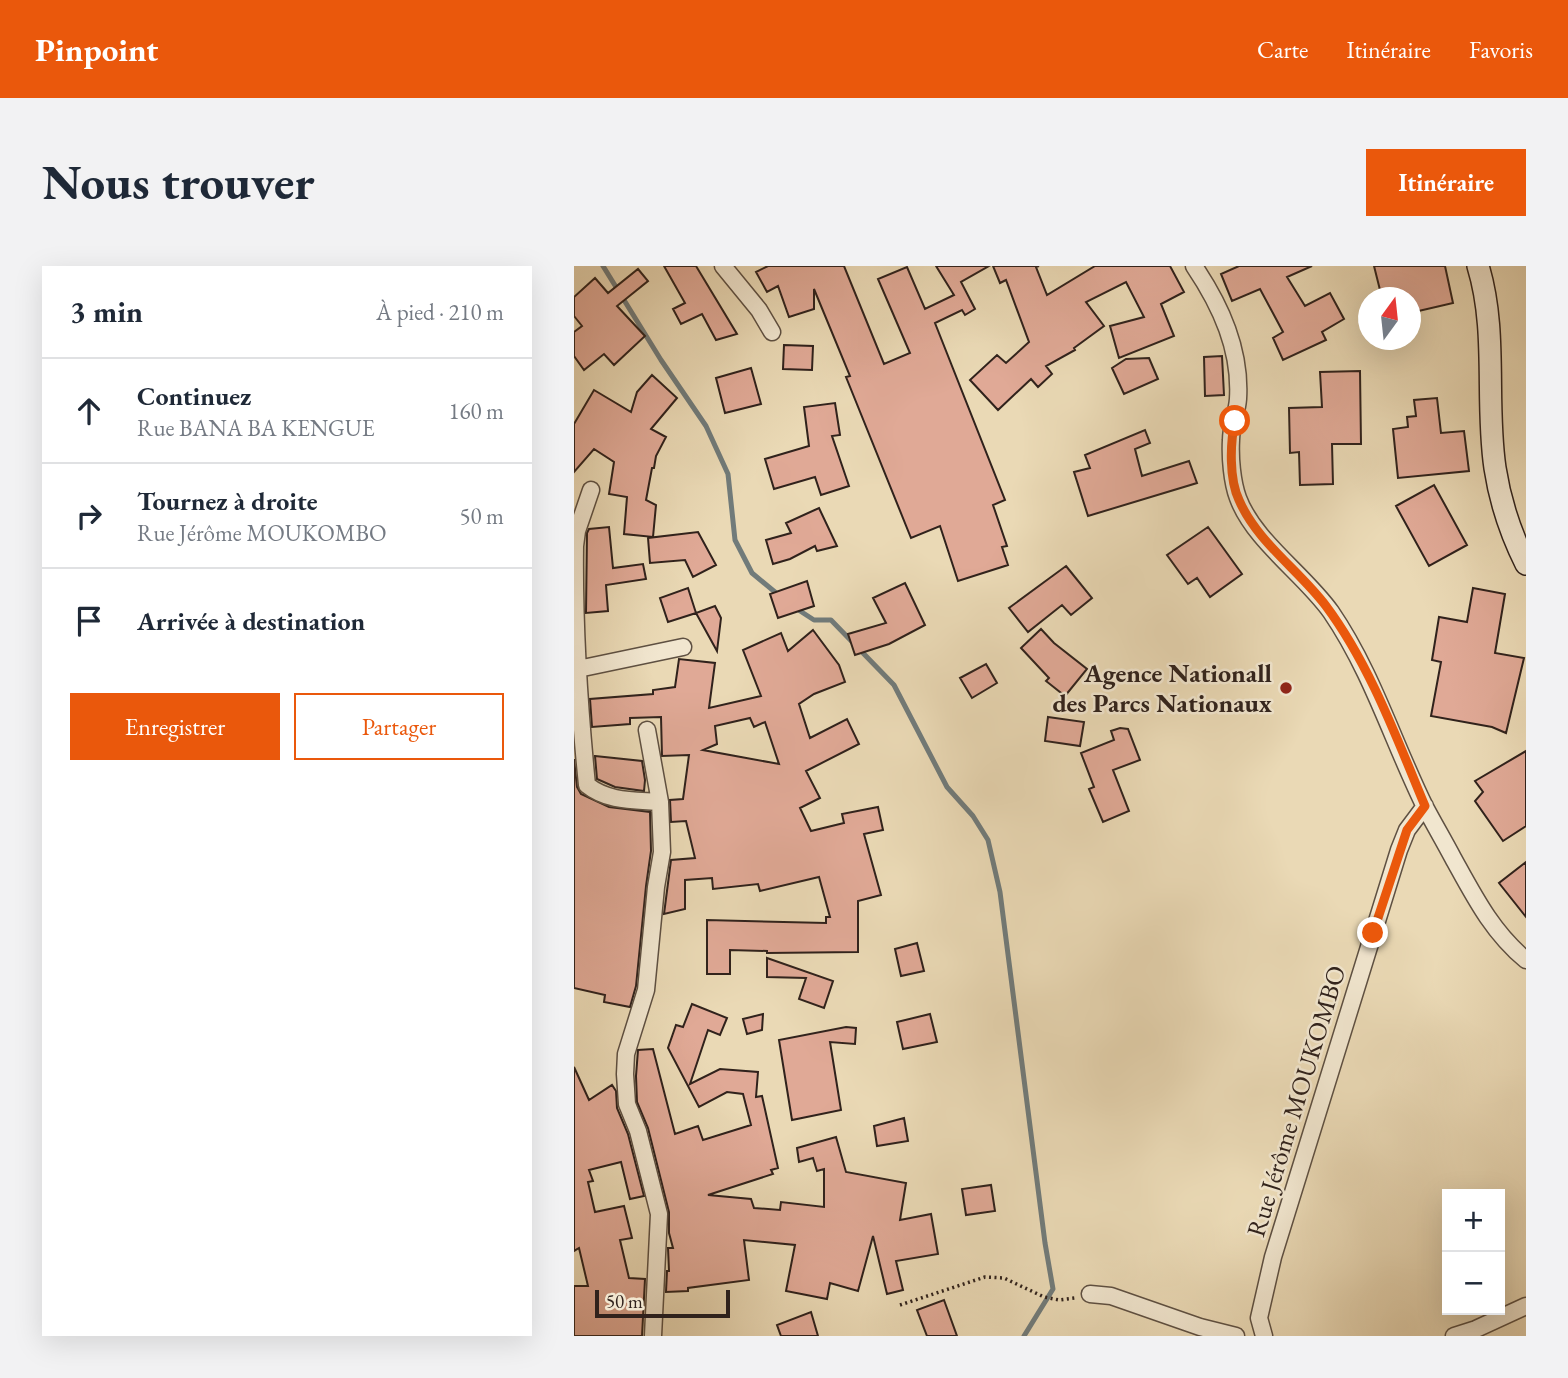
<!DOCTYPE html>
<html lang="fr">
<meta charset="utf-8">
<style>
:root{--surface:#fff;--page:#f2f2f3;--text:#1f2937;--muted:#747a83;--line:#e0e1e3;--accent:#ea580c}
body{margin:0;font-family:"EB Garamond",serif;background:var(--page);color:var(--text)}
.controls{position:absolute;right:21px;bottom:21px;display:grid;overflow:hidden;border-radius:0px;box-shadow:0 7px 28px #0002}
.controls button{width:63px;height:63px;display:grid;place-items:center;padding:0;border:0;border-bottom:2px solid var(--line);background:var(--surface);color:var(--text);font:35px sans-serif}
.compass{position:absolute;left:784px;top:21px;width:63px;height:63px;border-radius:50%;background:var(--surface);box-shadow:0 7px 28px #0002;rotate:15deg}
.scale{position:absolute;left:21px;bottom:18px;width:135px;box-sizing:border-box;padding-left:7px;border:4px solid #30221c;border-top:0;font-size:19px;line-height:24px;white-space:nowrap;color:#30221c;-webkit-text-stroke:5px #f1e6cf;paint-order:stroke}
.stop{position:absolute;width:21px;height:21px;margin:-16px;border:5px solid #ea580c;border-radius:50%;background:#fff}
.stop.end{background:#ea580c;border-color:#fff;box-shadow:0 2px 7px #0008}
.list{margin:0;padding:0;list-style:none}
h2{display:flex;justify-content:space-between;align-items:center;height:91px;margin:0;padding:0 28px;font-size:30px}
h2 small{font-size:23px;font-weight:400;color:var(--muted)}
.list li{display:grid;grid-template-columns:46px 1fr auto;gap:21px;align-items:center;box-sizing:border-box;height:105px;padding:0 28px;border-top:2px solid var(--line)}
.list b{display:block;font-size:26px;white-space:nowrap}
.list p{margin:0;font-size:23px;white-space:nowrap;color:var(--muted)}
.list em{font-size:23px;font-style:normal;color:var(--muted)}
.actions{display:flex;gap:14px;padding:21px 28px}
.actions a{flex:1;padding:16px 0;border:2px solid var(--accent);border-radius:0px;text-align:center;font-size:24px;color:var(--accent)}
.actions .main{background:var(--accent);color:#fff}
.icon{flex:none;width:38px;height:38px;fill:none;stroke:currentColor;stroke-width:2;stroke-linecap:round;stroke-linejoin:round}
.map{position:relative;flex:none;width:952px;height:1070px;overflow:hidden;border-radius:0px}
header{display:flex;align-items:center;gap:42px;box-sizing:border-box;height:98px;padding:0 35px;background:var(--accent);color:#fff}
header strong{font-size:33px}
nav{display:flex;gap:38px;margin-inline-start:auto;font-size:24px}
.intro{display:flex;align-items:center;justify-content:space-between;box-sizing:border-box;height:168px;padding:0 42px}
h1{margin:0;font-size:49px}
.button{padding:18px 32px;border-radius:0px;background:var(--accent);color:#fff;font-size:24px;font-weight:700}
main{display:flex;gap:42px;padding:0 42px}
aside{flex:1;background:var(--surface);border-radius:0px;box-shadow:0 7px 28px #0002}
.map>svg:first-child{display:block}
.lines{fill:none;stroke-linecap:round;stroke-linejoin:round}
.stream{stroke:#717b7a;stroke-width:5}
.building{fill:#e0a996;stroke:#30221c;stroke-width:2;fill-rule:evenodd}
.street-casing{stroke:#5e5042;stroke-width:19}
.secondary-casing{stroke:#30221c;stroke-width:24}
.path{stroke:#30221c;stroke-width:3.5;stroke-dasharray:2 3.5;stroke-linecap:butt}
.street{stroke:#f1e6cf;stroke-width:16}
.secondary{stroke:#f1e6cf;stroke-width:21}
.route{stroke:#ea580c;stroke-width:9}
.poi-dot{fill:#8f2418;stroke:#f1e6cf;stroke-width:2.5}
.labels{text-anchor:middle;stroke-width:5;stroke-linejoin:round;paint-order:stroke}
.poi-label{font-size:26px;font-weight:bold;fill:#30221c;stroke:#f1e6cf;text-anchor:end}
.street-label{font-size:26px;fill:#30221c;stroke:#f1e6cf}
</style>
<header>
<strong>Pinpoint</strong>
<nav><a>Carte</a><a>Itinéraire</a><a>Favoris</a></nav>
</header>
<div class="intro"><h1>Nous trouver</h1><a class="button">Itinéraire</a></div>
<main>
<aside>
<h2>3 min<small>À pied · 210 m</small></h2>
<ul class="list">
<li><svg class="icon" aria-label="ahead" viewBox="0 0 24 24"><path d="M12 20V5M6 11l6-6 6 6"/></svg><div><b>Continuez</b><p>Rue BANA BA KENGUE</p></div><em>160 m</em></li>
<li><svg class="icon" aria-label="right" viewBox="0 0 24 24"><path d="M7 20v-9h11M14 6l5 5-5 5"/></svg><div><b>Tournez à droite</b><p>Rue Jérôme MOUKOMBO</p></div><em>50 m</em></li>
<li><svg class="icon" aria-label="arrive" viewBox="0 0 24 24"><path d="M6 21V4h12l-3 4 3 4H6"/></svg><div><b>Arrivée à destination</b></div></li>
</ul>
<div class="actions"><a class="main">Enregistrer</a><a>Partager</a></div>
</aside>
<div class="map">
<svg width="952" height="1070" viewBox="0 0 952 1070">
<rect width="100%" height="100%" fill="#ead9b5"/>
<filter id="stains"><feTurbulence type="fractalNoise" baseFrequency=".00286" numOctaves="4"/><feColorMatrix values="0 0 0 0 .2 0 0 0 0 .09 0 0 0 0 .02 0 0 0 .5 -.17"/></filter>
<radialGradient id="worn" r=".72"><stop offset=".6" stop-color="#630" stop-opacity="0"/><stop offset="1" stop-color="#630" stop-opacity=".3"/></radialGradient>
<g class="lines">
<path class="stream" d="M29 0 87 94 132 160 154 208 161 274 178 307 207 331
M220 341 240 354H257L320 419 373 521 399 550 414 574 426 626 471 977 479 1023 450 1070"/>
</g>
<path class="building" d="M90 0H122L163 68 142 74 128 48 107 58 99 43 111 37Z
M194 0H270L310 98 336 87 304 13 333 1 351 43 380 29 362 0H415L387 16 401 43 391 49 388 44 361 57 431 234 419 239 433 280 428 281 434 299 384 315 366 260 337 272 272 111 276 110 240 23V43L215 51 204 20 193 26 182 6Z
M419 0H465L462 1 473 29 521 0H596L610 26 587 38 600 70 545 92 536 60 570 51 552 16 512 36 530 60 500 82 501 84 472 100 478 108 464 121 457 113 424 144 396 114 423 89 432 97 455 76 432 14 426 17Z
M665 0H738L713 11 731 40 756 27 770 53 748 66 752 74 709 94 699 72 709 66 686 23 658 35 647 8Z
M800 0H871L879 37 836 47V32H808Z
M64 3 74 15 43 40 71 70 40 99 30 88 10 104 0 90V66L8 60 0 50V31L21 12 34 27Z
M210 79 239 80 238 104 209 103Z
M648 90 650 129 631 130 630 91Z
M575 92 584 113 550 128 538 102 552 93Z
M177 102 187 138 151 147 142 112Z
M786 105 787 178H758L759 218 726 219 725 186 716 187 715 142 748 141 746 106Z
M78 109 103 132 77 163 92 171 82 190 80 202H78L72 234 82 239 79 271 50 268 53 231 35 228 40 196 20 183 0 206V158L20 124 57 146 63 126Z
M863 132 867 167 890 165 895 205 824 212 819 163 834 161 833 151 842 150 840 134Z
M261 137 266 169 258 170 275 220 247 229 241 211 200 223 191 193 235 180 230 141Z
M571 164 576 177 561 183 568 210 615 195 623 217 514 250 500 206 516 202 511 189Z
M860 219 893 279 855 300 822 240Z
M245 242 263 280 243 285 241 280 216 293 199 298 192 274 217 267 212 257Z
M35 261 39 302 69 298 72 313 32 319 34 345 12 347 13 267 15 263Z
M634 261 668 308 636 331 623 312 614 318 593 289Z
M124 266 142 299 119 311 111 294 76 297 74 272Z
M492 300 518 332 497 349 488 339 454 366 435 342Z
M233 315 240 340 204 352 196 328Z
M331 317 351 359 315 378 281 389 274 368 312 357 299 332Z
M114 322 122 347 94 356 86 332Z
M899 322 931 328 921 387 950 392 932 467 918 461 857 450 867 396 858 394 865 351 893 356Z
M141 340 147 352 143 385 122 347Z
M467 363 480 377 513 403 491 430 472 415 475 412 447 382Z
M239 364 265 399 271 416 240 428 225 438 236 472 273 453 285 478 232 505 246 532 226 542 237 565 270 557 268 548 304 541 309 564 290 568 307 629 284 635V686L193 687V685L156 684V708H133V654L252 657V651H256L245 611 186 625 184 618 139 623 138 612 111 614V643L90 648 97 594 121 592 112 555 97 556 96 534 109 533 115 489 88 490 87 451 56 452V458L18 461 16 433 79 428V424L101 421 105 393 141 397 135 442 187 430 169 384 207 367 214 385ZM176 452 180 461 191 456 205 498 129 484 143 478 141 460Z
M412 398 423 417 398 432 386 412Z
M474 451 510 456 506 480 471 475Z
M546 462 554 463 566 494 539 504 555 545 529 556 515 523 520 521 507 487 540 474 537 465Z
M952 485V560L929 575 901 535 909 526 901 515Z
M21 490 68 495 71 514 70 525 41 521 23 513Z
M0 493 3 521 7 528 35 541 76 546 77 585 72 620 62 720 56 741 30 736 31 729 0 722Z
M952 596V651L925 617Z
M343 677 350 705 327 710 321 683Z
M193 692 259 715 250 742 225 733 232 712 193 711Z
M118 738 153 752 146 769 134 764 116 818 146 803 184 806 182 831 188 830 204 902 197 904 199 908 134 929 177 933 180 942 206 944 207 936 250 941V903L243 905 239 892 225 896 223 882 262 871 272 906 332 917 326 954 357 948 364 988 322 995 329 1024 313 1028 299 970 284 1025 256 1017 253 1033 212 1025 221 979 170 974 175 1014 114 1022V1025L92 1026 93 1005H95L94 982H99L95 967V946L74 862 63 836 62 810 64 784 79 783 101 868 124 860 129 874 177 859 169 828 153 826 125 841 94 782 102 759 109 761Z
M189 748 188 764 173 768 169 753Z
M356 748 363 776 329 783 323 756Z
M272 761 282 762 281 778 256 776 267 844 218 854 205 774Z
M0 801 15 834 38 819 42 825 43 842 54 868 70 930 56 933 47 896 15 904 19 915 14 916 21 946 50 940 58 972 46 974 55 1012 71 1013 68 1070H0V1020H14L5 982 0 985Z
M330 852 334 875 303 880 300 860Z
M417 919 421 945 392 949 388 923Z
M370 1034 383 1070H353L343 1044Z
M237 1046 244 1070H207L203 1059Z"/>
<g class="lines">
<defs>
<path id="street" d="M149 0 185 44 198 66
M620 0C647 40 667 84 664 133 663 147 657 160 657 174 656 191 658 216 664 232 680 275 730 308 757 346 798 406 819 476 851 541 860 558 870 575 879 592 900 630 918 666 952 694
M17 224 3 265 1 280C0 360 5 439 13 519 34 536 60 534 86 536L88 586 82 621 72 724 52 788 51 808 53 838 64 865 85 948 79 1070
M4 403 109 381
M73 464 86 536
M516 1028 537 1030 626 1061 662 1070
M690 1070 685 1052 699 991 825 584 833 564 851 540
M880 1070 902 1063 952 1040"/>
<path id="secondary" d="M904 0C924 65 911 135 921 202 926 235 937 268 952 298"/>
</defs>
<use href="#street" class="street-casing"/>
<use href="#secondary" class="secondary-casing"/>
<path class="path" d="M326 1039 411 1011 430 1012 470 1031 485 1034 501 1032"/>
<use href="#street" class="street"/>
<use href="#secondary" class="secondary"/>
</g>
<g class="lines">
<path class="route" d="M661 155C656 177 655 213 665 234 683 276 725 304 752 340 796 399 823 473 851 540L833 564 799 667"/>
</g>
<circle class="poi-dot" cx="712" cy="422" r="7"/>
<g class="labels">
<g class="poi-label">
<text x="698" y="416">Agence Nationall<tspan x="698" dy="30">des Parcs Nationaux</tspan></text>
</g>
<g class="street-label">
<text transform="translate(722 835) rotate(-73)" y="9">Rue Jérôme MOUKOMBO</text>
</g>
</g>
<rect width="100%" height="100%" filter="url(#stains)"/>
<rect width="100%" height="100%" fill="url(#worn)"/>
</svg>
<div class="controls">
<button>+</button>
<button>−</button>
</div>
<svg class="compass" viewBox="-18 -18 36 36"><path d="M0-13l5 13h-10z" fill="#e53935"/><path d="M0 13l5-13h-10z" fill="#747a83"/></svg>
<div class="scale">50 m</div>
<div class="stop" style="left:661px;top:155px"></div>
<div class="stop end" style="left:799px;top:667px"></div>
</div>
</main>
